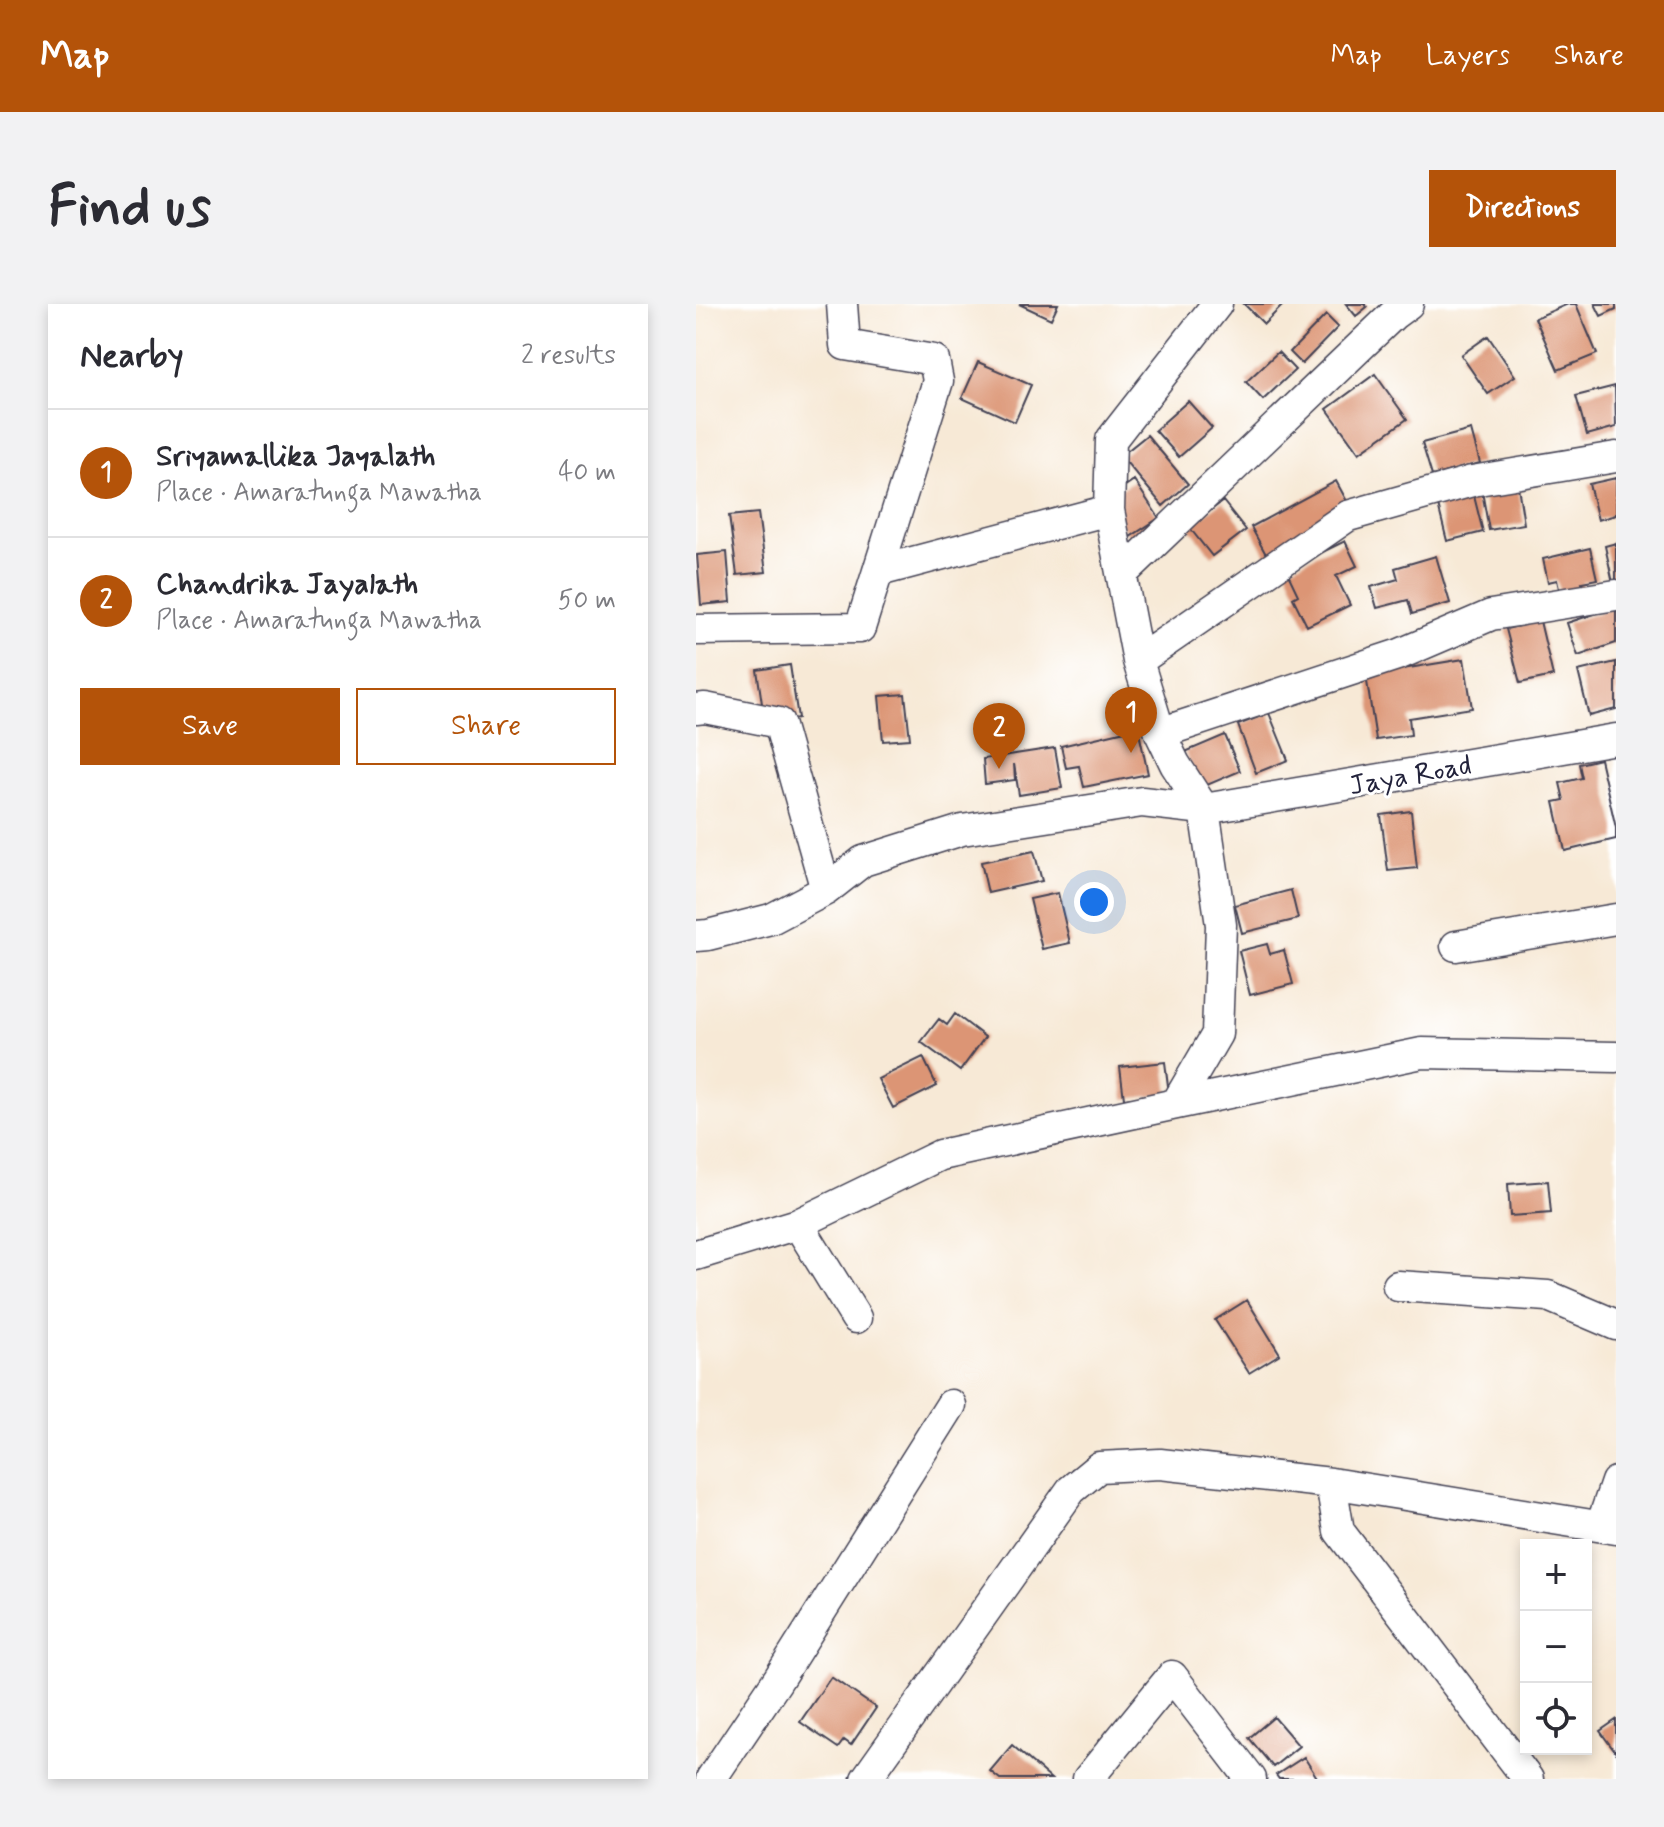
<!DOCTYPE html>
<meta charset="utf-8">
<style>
:root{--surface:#fff;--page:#f2f2f3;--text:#2b2b33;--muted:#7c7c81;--line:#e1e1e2;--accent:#b45309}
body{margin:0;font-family:Mynerve,sans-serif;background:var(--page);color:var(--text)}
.controls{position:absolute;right:24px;bottom:24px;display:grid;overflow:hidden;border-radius:0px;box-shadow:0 4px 12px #0003}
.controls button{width:72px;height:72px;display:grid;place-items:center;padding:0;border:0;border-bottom:2px solid var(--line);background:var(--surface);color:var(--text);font:40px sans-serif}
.you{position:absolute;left:398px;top:598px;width:28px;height:28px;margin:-20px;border:6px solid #fff;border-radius:50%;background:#1a73e8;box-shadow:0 0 0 12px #1a73e833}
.badge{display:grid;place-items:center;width:52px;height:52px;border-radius:50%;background:var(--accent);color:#fff;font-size:26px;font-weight:700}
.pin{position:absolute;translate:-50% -66px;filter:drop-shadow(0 2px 4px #0008)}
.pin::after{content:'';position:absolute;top:42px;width:28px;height:24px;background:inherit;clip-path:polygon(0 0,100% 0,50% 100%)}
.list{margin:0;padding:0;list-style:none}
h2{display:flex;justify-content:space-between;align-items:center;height:104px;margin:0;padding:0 32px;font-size:34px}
h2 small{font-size:26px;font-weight:400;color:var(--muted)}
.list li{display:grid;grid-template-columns:52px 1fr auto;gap:24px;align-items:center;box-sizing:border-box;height:128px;padding:0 32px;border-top:2px solid var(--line)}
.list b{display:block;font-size:30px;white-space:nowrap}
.list p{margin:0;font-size:26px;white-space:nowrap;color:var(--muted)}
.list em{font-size:26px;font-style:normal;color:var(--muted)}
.actions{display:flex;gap:16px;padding:24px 32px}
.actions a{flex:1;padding:18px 0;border:2px solid var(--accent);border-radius:0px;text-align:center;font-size:28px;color:var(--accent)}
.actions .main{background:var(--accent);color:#fff}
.icon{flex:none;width:44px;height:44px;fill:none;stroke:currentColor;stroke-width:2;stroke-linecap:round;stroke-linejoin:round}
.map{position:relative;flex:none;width:920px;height:1475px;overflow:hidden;border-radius:0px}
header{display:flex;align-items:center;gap:48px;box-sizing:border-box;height:112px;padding:0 40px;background:var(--accent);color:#fff}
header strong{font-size:38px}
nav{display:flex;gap:44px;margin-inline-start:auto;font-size:28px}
.intro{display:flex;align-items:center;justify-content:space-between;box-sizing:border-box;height:192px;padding:0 48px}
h1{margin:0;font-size:56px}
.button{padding:20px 36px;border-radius:0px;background:var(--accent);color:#fff;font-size:28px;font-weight:700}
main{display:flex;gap:48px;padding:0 48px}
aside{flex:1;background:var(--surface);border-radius:0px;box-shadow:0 4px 12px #0003}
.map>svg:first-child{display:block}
.building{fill:#dc9575}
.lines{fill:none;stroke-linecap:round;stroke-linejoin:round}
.minor-casing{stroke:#424052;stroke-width:33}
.minor{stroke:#fff;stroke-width:30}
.labels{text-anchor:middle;stroke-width:6;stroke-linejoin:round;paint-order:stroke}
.street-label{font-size:28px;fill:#22223b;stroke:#fff}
</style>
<header>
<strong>Map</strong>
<nav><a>Map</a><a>Layers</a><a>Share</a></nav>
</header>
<div class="intro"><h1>Find us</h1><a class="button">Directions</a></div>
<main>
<aside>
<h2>Nearby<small>2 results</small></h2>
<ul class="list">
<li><span class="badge">1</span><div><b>Sriyamallika Jayalath</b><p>Place · Amaratunga Mawatha</p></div><em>40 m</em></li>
<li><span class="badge">2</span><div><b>Chandrika Jayalath</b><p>Place · Amaratunga Mawatha</p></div><em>50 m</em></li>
</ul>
<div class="actions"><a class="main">Save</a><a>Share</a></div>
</aside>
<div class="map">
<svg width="920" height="1475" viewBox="0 0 920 1475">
<rect width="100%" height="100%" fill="#fff"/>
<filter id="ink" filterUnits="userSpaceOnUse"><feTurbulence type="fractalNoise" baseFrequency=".0125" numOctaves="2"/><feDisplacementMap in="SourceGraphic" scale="16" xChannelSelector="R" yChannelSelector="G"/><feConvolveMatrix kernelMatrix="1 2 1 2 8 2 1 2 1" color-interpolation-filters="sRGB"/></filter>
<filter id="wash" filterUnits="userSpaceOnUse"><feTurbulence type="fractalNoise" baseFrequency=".006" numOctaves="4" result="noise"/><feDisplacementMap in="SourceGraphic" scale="32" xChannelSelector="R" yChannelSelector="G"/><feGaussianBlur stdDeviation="1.8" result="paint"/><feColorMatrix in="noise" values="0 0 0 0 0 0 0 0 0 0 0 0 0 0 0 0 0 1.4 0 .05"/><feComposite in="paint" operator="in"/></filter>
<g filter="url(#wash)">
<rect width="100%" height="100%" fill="#f7e9d6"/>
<g id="blocks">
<path class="building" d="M323 0H362L355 15Z
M548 0H588L568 20Z
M650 0H669L671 3 660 12Z
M872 0H880L901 50 862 66 839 14Z
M899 0H920V5L905 12Z
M630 11 642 23 606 60 594 48Z
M792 32 819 72 792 90 765 51Z
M582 48 599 66 567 96 550 78Z
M282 58 335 81 319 118 266 94Z
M679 70 711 115 663 149 631 105Z
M919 82 920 123 891 131 880 92Z
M492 97 516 124 483 153 459 126Z
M775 126 784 159 736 172 726 139Z
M451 131 492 180 467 202 425 152Z
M920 174V211L902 216 893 180Z
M438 176 463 214 434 233 409 196Z
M821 176 828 220 793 226 785 182Z
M640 177 654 203 572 254 555 223Z
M776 184 787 228 751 237 740 193Z
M527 197 550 226 516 252 493 223Z
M62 209 70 268 41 271 33 212Z
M649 237 661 262 640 272 654 301 611 322 597 294 602 291 590 266Z
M920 239V279H917L909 242Z
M894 244 901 275 886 278 888 284 864 289 861 276 852 278 847 255Z
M31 248 35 298 5 301 1 251Z
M740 252 754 299 716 310 712 296 681 304 675 283 702 275 699 264Z
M920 303V339L882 352 871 319Z
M844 317 857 372 824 379 810 325Z
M768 355 776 404 713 414 715 431 680 436 670 371Z
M920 358V405L893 412 882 367Z
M94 361 102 414 88 417 68 413 61 366Z
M209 390 214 435 187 437 183 392Z
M573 409 592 456 560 469 542 421Z
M442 424 452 470 388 483 383 462 370 464 365 442Z
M529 431 544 467 504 484 489 448Z
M359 444 366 484 323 491 318 460 319 476 289 480 287 455Z
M904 455 920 524V535L869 547 858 498 868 496 864 479 886 474 883 460Z
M715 507 721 564 692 567 685 511Z
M338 547 346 577 292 589 285 558Z
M595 586 602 615 546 629 539 601Z
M362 589 374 639 346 645 334 595Z
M571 640 574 650 588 646 597 680 554 691 543 647Z
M259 710 289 733 264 767 225 738 243 715 251 721Z
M227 753 241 782 197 804 182 775Z
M469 758 473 790 428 795 424 763Z
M852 877 855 909 814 912 812 880Z
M551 996 584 1050 553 1069 519 1016Z
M135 1373 180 1404 155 1441 148 1436 142 1444 104 1418Z
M578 1413 603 1442 577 1463 553 1434Z
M920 1416V1449L904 1427Z
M316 1441 355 1475H304L294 1467Z
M608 1453 622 1475H583L580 1471Z"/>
</g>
</g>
<g filter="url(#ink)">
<use href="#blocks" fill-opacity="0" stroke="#424052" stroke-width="2"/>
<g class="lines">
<defs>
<path id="minor" d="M183 267 413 206
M426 270 697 11 712 0
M0 326 164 324 242 77 238 56 149 41 146 0
M442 357 652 212 776 177 920 153
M0 405 9 404 83 419 130 586
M464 429 704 350 795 311 920 291
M0 632 12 631 75 615 130 586 167 557 266 526 446 498 508 505 920 435
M760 642 920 615
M480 800 521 730 525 621 508 505 479 460 464 429 442 357 413 206 415 136 521 0
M102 920 160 1014
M0 951 102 920 244 851 480 800 726 749 920 753
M702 982 852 992 920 1021
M635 1179 643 1227 832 1475
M905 1222 920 1178
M15 1475 81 1377 255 1101
M170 1475 375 1186 403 1163 464 1160 635 1179 920 1225
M392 1475 476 1372 555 1475"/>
</defs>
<use href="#minor" class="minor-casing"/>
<use href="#minor" class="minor"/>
</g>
</g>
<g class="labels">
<g class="street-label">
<text transform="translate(714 470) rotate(-10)" y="10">Jaya Road</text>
</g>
</g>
</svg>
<div class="controls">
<button>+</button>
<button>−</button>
<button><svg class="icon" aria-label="locate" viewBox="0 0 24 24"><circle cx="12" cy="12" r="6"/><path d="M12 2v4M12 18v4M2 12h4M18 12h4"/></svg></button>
</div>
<div class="you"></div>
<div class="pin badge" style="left:435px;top:449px">1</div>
<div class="pin badge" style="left:303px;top:465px">2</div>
</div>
</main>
